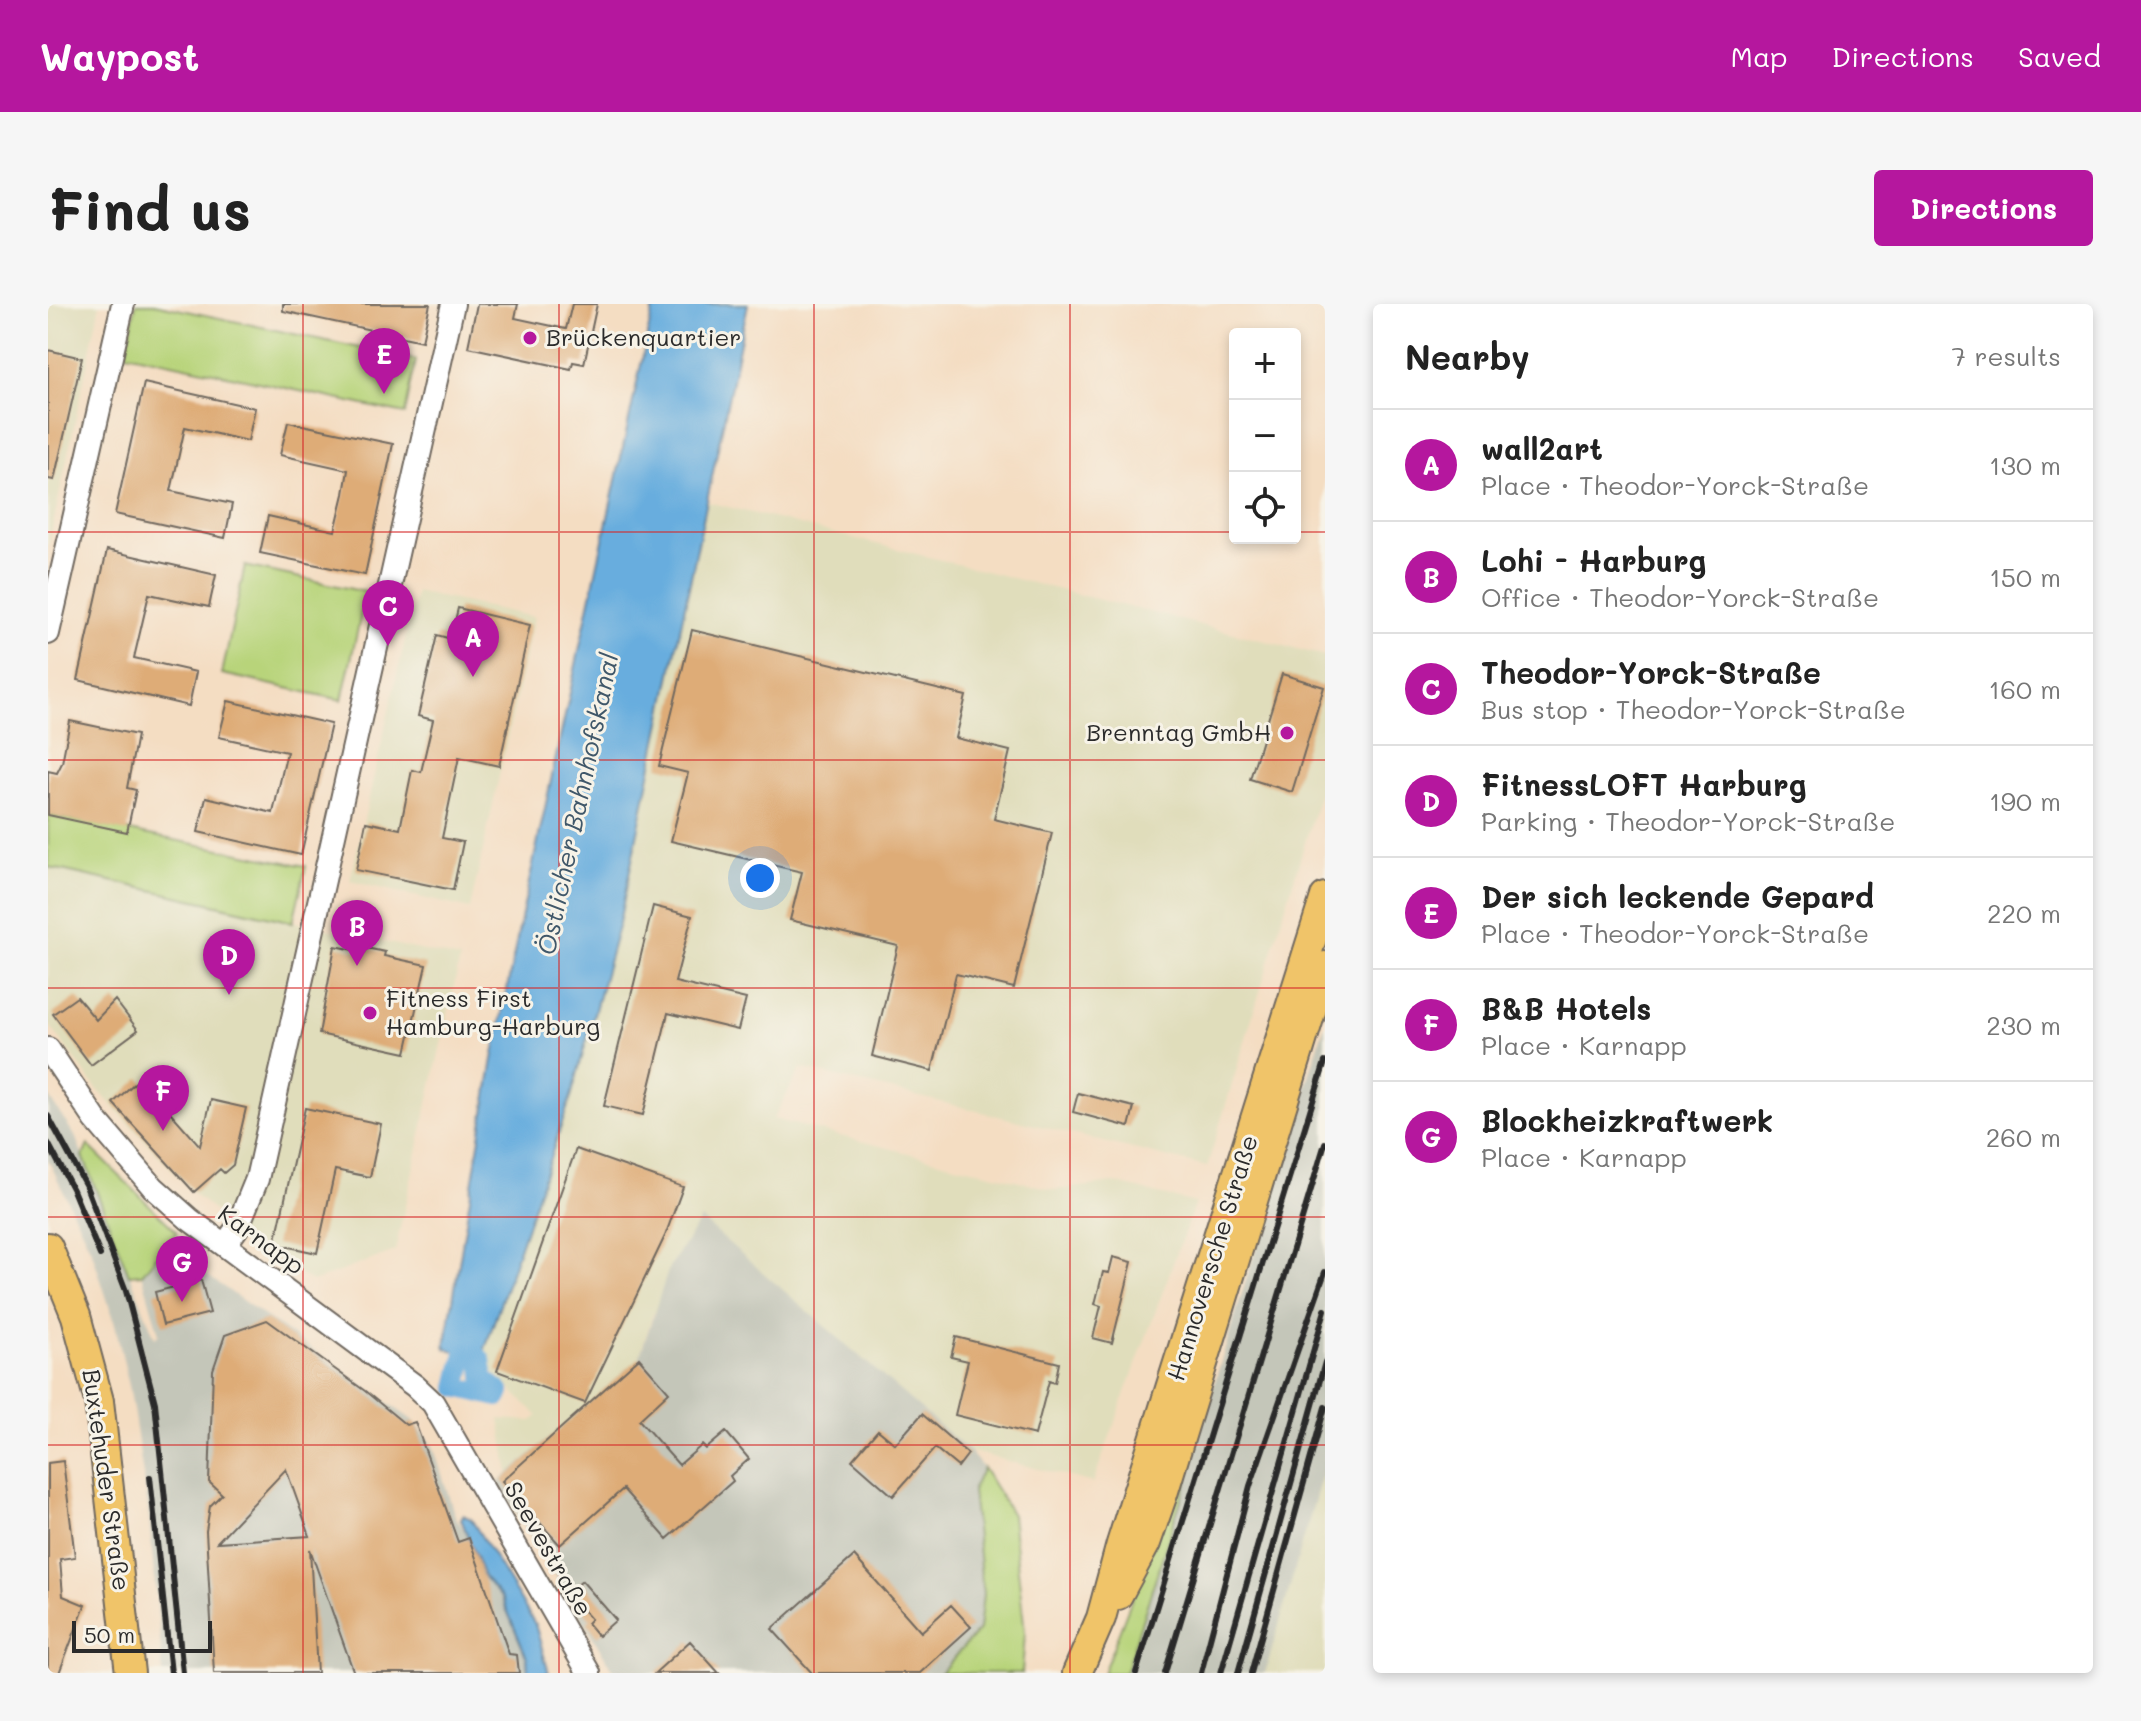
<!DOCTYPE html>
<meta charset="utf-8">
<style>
:root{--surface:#fff;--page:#f6f6f6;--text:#222;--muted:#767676;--line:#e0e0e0;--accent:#b5179e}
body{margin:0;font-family:Mali,sans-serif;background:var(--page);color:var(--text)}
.controls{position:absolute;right:24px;top:24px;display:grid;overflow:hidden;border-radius:8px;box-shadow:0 4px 12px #0003}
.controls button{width:72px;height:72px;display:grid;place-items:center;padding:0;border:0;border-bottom:2px solid var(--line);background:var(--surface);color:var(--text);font:40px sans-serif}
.scale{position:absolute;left:24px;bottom:20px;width:140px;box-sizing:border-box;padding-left:8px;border:4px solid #2b2b2b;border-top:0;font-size:22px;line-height:28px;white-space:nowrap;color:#2b2b2b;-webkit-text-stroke:6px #f7f3e8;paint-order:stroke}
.you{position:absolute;left:712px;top:574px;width:28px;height:28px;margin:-20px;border:6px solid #fff;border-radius:50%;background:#1a73e8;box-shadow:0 0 0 12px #1a73e833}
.badge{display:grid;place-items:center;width:52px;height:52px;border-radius:50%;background:var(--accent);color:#fff;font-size:26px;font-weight:700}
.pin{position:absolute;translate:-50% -66px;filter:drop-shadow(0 2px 4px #0008)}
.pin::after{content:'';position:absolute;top:42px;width:28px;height:24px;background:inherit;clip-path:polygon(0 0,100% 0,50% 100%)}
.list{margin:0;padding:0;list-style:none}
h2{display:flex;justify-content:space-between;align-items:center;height:104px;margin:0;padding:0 32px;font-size:34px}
h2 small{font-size:26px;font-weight:400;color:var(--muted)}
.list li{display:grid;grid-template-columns:52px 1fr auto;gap:24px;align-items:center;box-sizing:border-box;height:112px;padding:0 32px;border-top:2px solid var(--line)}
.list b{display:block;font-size:30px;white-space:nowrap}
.list p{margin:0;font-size:26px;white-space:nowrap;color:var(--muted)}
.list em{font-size:26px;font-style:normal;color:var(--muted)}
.icon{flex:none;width:44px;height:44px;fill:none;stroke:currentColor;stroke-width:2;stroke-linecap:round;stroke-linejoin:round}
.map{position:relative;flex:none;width:1277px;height:1369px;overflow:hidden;border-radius:8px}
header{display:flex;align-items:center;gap:48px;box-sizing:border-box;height:112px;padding:0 40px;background:var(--accent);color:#fff}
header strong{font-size:38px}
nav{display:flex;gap:44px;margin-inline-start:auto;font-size:28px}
.intro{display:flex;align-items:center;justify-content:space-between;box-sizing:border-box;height:192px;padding:0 48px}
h1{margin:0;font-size:56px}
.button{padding:20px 36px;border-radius:8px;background:var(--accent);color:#fff;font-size:28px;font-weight:700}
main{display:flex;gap:48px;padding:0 48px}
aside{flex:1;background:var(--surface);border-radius:8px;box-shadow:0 4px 12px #0003}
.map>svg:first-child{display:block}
.built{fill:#e0ddbb}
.industrial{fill:#c4c6b9}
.green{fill:#b8d47a;stroke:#728052;stroke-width:2}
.water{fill:#68adde;stroke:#4a6c84;stroke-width:2}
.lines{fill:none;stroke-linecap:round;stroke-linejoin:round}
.canal{stroke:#68adde;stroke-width:20}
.building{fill:#deac77;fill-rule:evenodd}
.minor-casing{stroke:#716960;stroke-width:26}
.major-casing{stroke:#716960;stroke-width:32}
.minor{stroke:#fff;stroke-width:22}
.major{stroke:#f0c469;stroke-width:28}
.rail{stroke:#2b2b2b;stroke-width:6}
.grid{fill:none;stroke:#d62828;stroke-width:2;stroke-opacity:0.55}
.poi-dot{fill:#b5179e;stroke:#f7f3e8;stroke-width:3}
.labels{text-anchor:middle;stroke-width:6;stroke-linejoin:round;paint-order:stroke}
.poi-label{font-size:24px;fill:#2b2b2b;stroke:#f7f3e8;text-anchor:start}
.street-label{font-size:24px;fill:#2b2b2b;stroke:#f7f3e8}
.water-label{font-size:26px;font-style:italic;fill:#40586a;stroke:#f7f3e8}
</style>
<header>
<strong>Waypost</strong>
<nav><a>Map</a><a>Directions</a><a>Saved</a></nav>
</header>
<div class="intro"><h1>Find us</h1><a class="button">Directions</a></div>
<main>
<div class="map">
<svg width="1277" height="1369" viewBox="0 0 1277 1369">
<rect width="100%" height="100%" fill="#f7f3e8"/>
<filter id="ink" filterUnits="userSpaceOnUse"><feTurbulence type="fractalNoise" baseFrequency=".0125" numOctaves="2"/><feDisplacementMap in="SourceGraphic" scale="16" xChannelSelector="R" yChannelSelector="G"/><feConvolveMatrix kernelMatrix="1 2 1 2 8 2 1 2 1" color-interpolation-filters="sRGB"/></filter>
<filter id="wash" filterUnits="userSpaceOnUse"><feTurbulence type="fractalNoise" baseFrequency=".006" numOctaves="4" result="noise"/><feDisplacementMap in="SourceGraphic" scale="32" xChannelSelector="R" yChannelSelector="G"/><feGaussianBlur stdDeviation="1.8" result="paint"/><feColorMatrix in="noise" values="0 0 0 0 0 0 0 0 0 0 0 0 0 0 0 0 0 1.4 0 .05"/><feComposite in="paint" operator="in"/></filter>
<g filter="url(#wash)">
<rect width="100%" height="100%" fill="#f4ddc2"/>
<path class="built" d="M0 0H52L0 244Z
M660 198 1277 352V472L1159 863 753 764 725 815 1007 886 1066 879 1147 899 1045 1179 921 1147 653 916 604 1012 591 1054 461 1170 452 1115 484 1117 490 1112 433 1056 523 793 571 619Z
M368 288 486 313 422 605 302 577Z
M0 563 412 655 347 947 264 978 206 940 147 891 48 784 0 719Z
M1277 1160V1369H1217L1221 1348Z"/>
<path class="industrial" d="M1277 720V1160L1217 1369H1077Z
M0 792 27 832 107 1034 111 1030 94 970 116 941 367 1118 385 1142 407 1212 421 1234 436 1273 454 1294 479 1354 480 1369H115L100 1203 82 1086 67 1020 44 948 0 855Z
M653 915 921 1147 935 1164 924 1188 935 1290 931 1326 892 1369H567L450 1179 591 1054 621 964Z"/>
<path class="green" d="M88 0H106L368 56 357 110 78 49Z
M197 262 318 288 294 396 174 370Z
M0 511 258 562 245 618 0 563Z
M40 841 129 928 94 970 81 971 35 852Z
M935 1164 964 1211 977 1329 974 1369H892L931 1326 935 1290 924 1187Z
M1132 1171 1140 1174 1077 1369H1055Z"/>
<path class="water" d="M606 0H700L571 619 523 793 433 1056 397 1044 445 755 473 615Z
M415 1211 423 1215 487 1320 501 1369H480L479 1354 454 1294 436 1273 413 1215Z"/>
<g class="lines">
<path class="canal" d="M419 1039 433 1056 436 1075 452 1088 450 1093 409 1083 423 1024"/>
</g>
<g id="blocks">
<path class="building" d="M235 0H382L374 37 235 7Z
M429 0H470L467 14 518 25 524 0H549L536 60 525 58 523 65 420 43Z
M0 46 34 54 6 176 0 175Z
M96 79 207 104 200 137 137 123 123 187 184 200 177 234 67 210Z
M240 118 345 140 317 271 212 249 220 212 287 227 296 190 300 166 232 151Z
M59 246 168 271 161 303 101 290 86 354 148 368 141 402 30 376Z
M410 304 482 321 451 462 411 453 394 534 415 538 405 586 308 566 318 518 352 525 364 466 373 468 385 416 370 412 389 331 403 335Z
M644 326 918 392 908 434 962 447 946 515 1004 529 966 684 908 670 884 767 824 752 850 642 742 616 754 568 623 537 640 469 611 462Z
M1234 370 1276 383 1244 488 1202 475Z
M180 397 283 420 253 551 150 528 158 493 225 509 232 478 239 448 171 433Z
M22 417 89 431 79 484 88 486 79 528 0 511V467L9 469 14 459Z
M605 602 644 612 627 678 698 695 690 726 620 709 595 811 556 802Z
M287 642 317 648 318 644 337 648 336 652 378 661 358 749 271 730Z
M29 693 48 716 67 696 90 726 43 761 5 710Z
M92 774 152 842 163 796 198 804 185 861 176 869 172 865 146 888 65 799Z
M1030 789 1086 803 1081 823 1025 808Z
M257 804 333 820 322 873 287 866 269 949 227 940Z
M528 845 635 883 617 932 537 1099 449 1067Z
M1065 953 1084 958 1064 1039 1045 1034 1053 1002 1047 1000 1055 968 1061 969Z
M153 976 162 1009 115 1021 107 988Z
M219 1016 317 1087 358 1121 367 1118 410 1238 421 1234 461 1350 469 1351 471 1369H306L262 1245 269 1369H166L158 1227 162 1202 174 1190 161 1178 165 1066 177 1031ZM238 1165 262 1232 169 1238Z
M908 1033 1011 1059 1007 1079 1001 1077 987 1131 907 1111 920 1057 903 1053Z
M591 1054 621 1088 591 1116 631 1161 654 1141 658 1145 678 1128 701 1155 682 1172 685 1177 619 1235 575 1185 512 1241 454 1177Z
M874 1110 920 1150 910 1163 887 1144 845 1192 804 1156 830 1126 847 1140Z
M15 1157 27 1253 12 1255 15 1292 37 1301 11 1369H0V1159Z
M806 1252 873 1328 903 1301 923 1323 872 1369H764L724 1325Z
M534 1277 568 1316 550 1332 539 1319 543 1315 520 1289Z
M642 1337 671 1369H607Z"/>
</g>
</g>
<g filter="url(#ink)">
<use href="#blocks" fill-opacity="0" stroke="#716960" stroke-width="2"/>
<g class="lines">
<defs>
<path id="minor" d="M0 329 75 0
M0 745 47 815 105 883 141 915 367 1082 385 1099 541 1369
M177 941 189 924 209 875 405 0"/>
<path id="major" d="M0 943 28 1012 51 1097 82 1369
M1070 1291 1098 1239 1115 1190 1277 662
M1029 1369 1053 1314 1073 1240 1277 593"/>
</defs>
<use href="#minor" class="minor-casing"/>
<use href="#major" class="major-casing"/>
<use href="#minor" class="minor"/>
<use href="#major" class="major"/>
<path class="rail" d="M0 812 38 882 78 987 107 1099 135 1369
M0 839 25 886 52 951
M102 1173 123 1369
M1088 1369 1277 758
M1117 1369 1277 839
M1153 1369 1202 1182 1277 968
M1173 1369 1277 1006
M1190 1369 1277 1058
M1203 1369 1277 1103"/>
</g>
</g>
<path class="grid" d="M255 0V1369M511 0V1369M766 0V1369M1022 0V1369M0 228H1187M1247 228H1277M0 456H1277M0 684H1277M0 913H1277M0 1141H1277"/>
<g class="poi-dot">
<circle cx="482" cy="34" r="8"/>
<circle cx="1239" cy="429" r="8"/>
<circle cx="322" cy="709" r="8"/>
</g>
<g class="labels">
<g class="poi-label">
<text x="498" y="42">Brückenquartier</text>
<text x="1223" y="437" text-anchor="end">Brenntag GmbH</text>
<text x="338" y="703">Fitness First<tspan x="338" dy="28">Hamburg-Harburg</tspan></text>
</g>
<g class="street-label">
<text transform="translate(213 936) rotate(36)" y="8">Karnapp</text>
<text transform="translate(1165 954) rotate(-73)" y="8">Hannoversche Straße</text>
<text transform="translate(58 1176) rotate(82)" y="8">Buxtehuder Straße</text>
<text transform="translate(500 1245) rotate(60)" y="8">Seevestraße</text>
</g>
<g class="water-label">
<text transform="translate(530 500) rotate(-78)" y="9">Östlicher Bahnhofskanal</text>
</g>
</g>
</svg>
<div class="controls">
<button>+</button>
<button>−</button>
<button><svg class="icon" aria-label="locate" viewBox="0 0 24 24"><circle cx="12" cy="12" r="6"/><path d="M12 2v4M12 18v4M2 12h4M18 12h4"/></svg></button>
</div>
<div class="scale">50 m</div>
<div class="you"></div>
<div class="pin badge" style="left:425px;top:373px">A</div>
<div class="pin badge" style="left:309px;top:662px">B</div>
<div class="pin badge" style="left:340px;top:342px">C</div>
<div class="pin badge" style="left:181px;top:691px">D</div>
<div class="pin badge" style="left:336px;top:90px">E</div>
<div class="pin badge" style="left:115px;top:827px">F</div>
<div class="pin badge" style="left:134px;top:998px">G</div>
</div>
<aside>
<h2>Nearby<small>7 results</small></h2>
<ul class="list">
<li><span class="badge">A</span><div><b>wall2art</b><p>Place · Theodor-Yorck-Straße</p></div><em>130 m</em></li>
<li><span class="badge">B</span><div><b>Lohi - Harburg</b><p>Office · Theodor-Yorck-Straße</p></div><em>150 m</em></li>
<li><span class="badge">C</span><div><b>Theodor-Yorck-Straße</b><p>Bus stop · Theodor-Yorck-Straße</p></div><em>160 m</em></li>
<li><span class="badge">D</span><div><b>FitnessLOFT Harburg</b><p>Parking · Theodor-Yorck-Straße</p></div><em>190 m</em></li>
<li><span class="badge">E</span><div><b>Der sich leckende Gepard</b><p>Place · Theodor-Yorck-Straße</p></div><em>220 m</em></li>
<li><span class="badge">F</span><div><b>B&amp;B Hotels</b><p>Place · Karnapp</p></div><em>230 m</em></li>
<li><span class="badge">G</span><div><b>Blockheizkraftwerk</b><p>Place · Karnapp</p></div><em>260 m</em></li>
</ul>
</aside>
</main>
